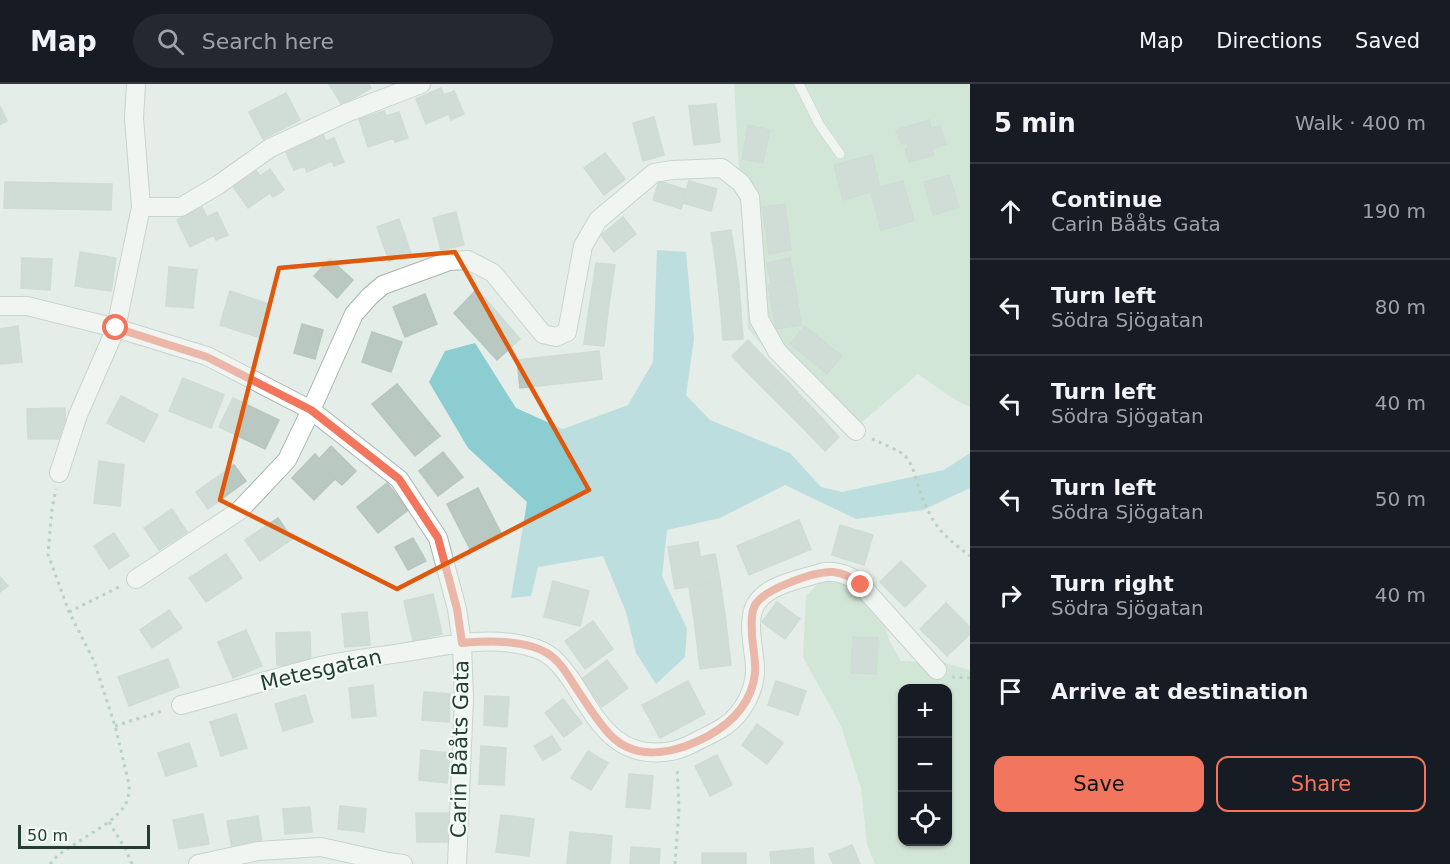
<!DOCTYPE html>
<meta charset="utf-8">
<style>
:root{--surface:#171b24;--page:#242831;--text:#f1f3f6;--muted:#9ea1a6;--line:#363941;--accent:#f2755d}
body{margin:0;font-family:"DejaVu Sans",sans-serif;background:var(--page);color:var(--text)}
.controls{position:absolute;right:18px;bottom:18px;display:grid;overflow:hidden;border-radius:12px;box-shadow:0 2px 4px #0004}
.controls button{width:54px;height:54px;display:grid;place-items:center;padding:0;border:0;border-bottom:2px solid var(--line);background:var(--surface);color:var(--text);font:30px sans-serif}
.scale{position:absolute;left:18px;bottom:15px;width:132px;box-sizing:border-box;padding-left:6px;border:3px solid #233f35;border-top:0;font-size:16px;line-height:21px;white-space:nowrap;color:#233f35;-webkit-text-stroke:4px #f4faf6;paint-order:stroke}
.stop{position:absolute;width:18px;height:18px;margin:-14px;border:4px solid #f2755d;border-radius:50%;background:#fff}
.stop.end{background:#f2755d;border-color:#fff;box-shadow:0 2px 6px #0008}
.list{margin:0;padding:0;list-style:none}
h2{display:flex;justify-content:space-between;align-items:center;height:78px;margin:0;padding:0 24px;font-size:26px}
h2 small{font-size:20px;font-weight:400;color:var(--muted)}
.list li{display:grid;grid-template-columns:39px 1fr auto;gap:18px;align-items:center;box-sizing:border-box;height:96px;padding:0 24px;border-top:2px solid var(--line)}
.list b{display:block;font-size:22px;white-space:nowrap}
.list p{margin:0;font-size:20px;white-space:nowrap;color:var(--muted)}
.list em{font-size:20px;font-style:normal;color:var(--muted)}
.actions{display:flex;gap:12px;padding:18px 24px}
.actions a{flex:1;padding:14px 0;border:2px solid var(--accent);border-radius:12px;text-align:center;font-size:21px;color:var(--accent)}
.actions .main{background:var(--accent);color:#111}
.icon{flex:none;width:33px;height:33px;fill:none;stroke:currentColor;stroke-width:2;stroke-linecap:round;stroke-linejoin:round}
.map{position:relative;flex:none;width:970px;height:780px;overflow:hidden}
header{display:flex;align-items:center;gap:36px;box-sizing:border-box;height:84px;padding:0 30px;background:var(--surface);border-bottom:2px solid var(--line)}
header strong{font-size:28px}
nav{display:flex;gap:33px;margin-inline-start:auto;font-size:21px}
.search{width:420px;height:54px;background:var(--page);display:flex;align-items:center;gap:15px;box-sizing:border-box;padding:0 21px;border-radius:33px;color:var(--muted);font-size:22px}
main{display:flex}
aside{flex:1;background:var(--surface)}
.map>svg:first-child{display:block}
.green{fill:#bddec3;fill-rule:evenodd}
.water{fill:#8ccdd2}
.building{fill:#b9c8c1;stroke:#b6c7be;stroke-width:1.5}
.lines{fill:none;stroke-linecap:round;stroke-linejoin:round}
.service-casing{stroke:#a6b5af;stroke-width:10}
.minor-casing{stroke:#a6b5af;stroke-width:20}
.path{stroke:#84b19f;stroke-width:3;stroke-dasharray:3 4.5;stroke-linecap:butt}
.service{stroke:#fff;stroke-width:9}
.minor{stroke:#fff;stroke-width:18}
.route{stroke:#f2755d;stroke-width:8}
.marked{fill:none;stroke:#de580e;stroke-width:4.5;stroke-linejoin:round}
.labels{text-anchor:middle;stroke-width:4.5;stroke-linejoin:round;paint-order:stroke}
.street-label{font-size:21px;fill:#233f35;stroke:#f4faf6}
</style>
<header>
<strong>Map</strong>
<div class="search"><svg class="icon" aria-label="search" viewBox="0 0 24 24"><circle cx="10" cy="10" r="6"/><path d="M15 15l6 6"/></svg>Search here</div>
<nav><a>Map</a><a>Directions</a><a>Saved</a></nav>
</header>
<main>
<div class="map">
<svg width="970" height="780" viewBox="0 0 970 780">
<rect width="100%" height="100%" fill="#e4ede8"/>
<path class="green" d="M734 0H970V323L955 316 918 290 860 340 811 316 748 245Z
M834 484 867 490 890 558 901 577 941 578 970 586V780H875L867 761 861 704 841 642 803 573 806 512ZM902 604H948V758H902Z"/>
<path class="water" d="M657 166 686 168 694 255 686 311 710 336 790 369 821 403 842 408 944 386 970 369V404L923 426 856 435 785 401 720 434 667 446 662 492 687 545 685 573 656 600 636 569 626 528 603 472 538 483 531 512 511 514 527 418 468 364 429 298 445 267 475 259 516 324 563 345 628 321 653 278Z"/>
<path class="building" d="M329 0H369L371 4 342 21Z
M441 4 444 11 454 7 464 30 451 36 449 30 426 40 416 15Z
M286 9 300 36 263 55 249 28Z
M716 20 720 58 694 61 689 22Z
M0 22 7 37 0 41Z
M384 27 386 32 399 28 408 54 395 58 394 54 368 63 359 35Z
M654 33 664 71 643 77 633 39Z
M929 36 931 45 940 42 946 60 932 65 934 71 909 78 905 65 908 63 907 58 901 60 896 46Z
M748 41 770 46 763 79 742 75Z
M323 50 326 57 334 54 344 78 334 82 332 77 307 88 305 82 294 86 285 66Z
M605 69 625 95 604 111 584 84Z
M872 71 880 103 903 97 914 137 881 146 871 108 843 116 834 81Z
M255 85 260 92 270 85 284 106 273 113 270 109 248 124 232 101Z
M949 91 959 123 933 131 924 98Z
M659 97 687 106 681 125 653 116Z
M689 97 717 105 711 127 683 119Z
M5 98 112 100 111 126 4 124Z
M785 120 788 144 766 147 762 123Z
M202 123 207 133 217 128 228 151 216 156 214 151 190 163 177 136Z
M456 128 464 161 441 166 433 134Z
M623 133 636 150 614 168 601 151Z
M399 135 411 169 389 177 377 143Z
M788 144 791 166 769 170 766 147Z
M731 146 735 171 715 174 711 149Z
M80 168 116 174 111 207 75 202Z
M735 171 739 200 718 201 715 174Z
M22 174 52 175 50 206 21 204Z
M790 174 794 196 771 200 767 179Z
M330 175 353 196 337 214 314 192Z
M596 179 615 181 611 207 592 205Z
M169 183 197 186 193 224 166 222Z
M794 196 798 218 772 223 768 201Z
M739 200 741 228 721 229 718 201Z
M477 205 520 255 497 276 454 229Z
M592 205 611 207 607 235 588 231Z
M230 207 269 220 258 253 220 241Z
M425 210 437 240 405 253 393 223Z
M798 218 801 241 776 245 772 223Z
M741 228 743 255 723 256 721 229Z
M588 231 607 235 604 262 584 260Z
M302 240 323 246 315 275 294 269Z
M18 242 22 278 0 280V245Z
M805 242 842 272 827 290 790 260Z
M372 248 402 258 391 288 362 278Z
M748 256 765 274 749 290 732 272Z
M599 267 602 295 520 304 517 276Z
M765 274 784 293 768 309 749 290Z
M784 293 802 313 787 328 768 309Z
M183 294 224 311 211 344 169 327Z
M397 300 440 352 415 372 372 320Z
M121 312 158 331 144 358 107 339Z
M802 313 821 333 806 347 787 328Z
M233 314 279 336 265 365 219 343Z
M65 324V355H28L27 325Z
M821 333 839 353 825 367 806 347Z
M331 362 356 387 342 401 335 395 314 416 292 394 315 370 319 375Z
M443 368 463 393 438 412 419 387Z
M99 377 124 381 120 422 94 419Z
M234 381 246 397 208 425 196 408Z
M387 399 408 426 378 449 357 423Z
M478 404 502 451 471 467 447 420Z
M172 425 187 448 159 466 144 444Z
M278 434 292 455 260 477 245 456Z
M799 436 811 465 749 491 737 462Z
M840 441 873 451 864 481 832 471Z
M114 449 129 472 109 485 94 462Z
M413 454 426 477 408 486 395 463Z
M698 458 700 473 715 470 720 497 675 505 668 463Z
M226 470 242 494 206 518 189 494Z
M901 477 926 502 905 523 880 498Z
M0 493 8 502 0 508Z
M553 497 589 507 580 542 544 533Z
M720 497 725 531 694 535 689 503Z
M433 510 442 550 413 557 404 517Z
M777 518 800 535 785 555 762 538Z
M946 519 970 543V550L947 572 920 545Z
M169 526 182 544 152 564 140 546Z
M367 528 370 561 345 563 342 530Z
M725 531 731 581 700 585 694 535Z
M593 537 613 565 585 585 565 557Z
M246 546 262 582 233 594 218 558Z
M310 548 311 581H277L276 549Z
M853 553 878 554 876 590 851 589Z
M168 575 179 603 129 622 118 593Z
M607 576 628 604 602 623 582 595Z
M688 597 705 630 660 654 642 621Z
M776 597 806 607 798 631 768 621Z
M373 601 376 632 352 634 349 604Z
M424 608 450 610 449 638 422 636Z
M305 611 313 638 283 647 275 620Z
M485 612 509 613 507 643 484 641Z
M563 615 582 639 564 653 545 629Z
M236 630 247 664 221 672 210 638Z
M757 640 783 659 767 680 742 661Z
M552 652 561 666 543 676 534 662Z
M189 659 197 682 166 692 158 669Z
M481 662 506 664 504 701 479 700Z
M421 666 450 669 447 699 419 696Z
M588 667 608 679 591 706 571 694Z
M717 671 732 701 710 712 695 682Z
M629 690 653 692 650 725 626 723Z
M340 722 366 725 364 748 338 745Z
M310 723 312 748 285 750 283 725Z
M416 729H449V758H417Z
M203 730 209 760 179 765 173 736Z
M501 731 534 735 529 772 496 768Z
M258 732 262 758 232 764 227 737Z
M570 748 612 752 610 780H567Z
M852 761 860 780H833L829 770Z
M631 763 660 765 659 780H630Z
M813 764 814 780H771L770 768Z
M702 769H746V780H702Z"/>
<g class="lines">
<defs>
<path id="service" d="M799 0 819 40 840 70"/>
<path id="minor" d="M141 123H181L218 101 270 64 346 29 421 0
M0 222H27L116 244 207 272 311 326 399 395 438 454 457 525 462 559 464 615 457 780
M59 389 78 331 116 244 141 123 134 34 136 0
M136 495 239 427 287 376 311 326 354 230 370 212 383 201 449 177 468 176 493 189 543 250 556 253 567 248 583 162 598 136 654 89 672 86 722 84 741 99 750 113 759 235 777 267 856 347
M181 621C226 609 271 595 317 583 346 576 377 573 406 568 450 561 494 550 537 565 552 570 561 582 570 594 597 635 614 677 672 667 682 665 692 660 701 655 709 651 718 647 725 642 743 630 756 605 755 583 754 564 745 533 758 517 772 499 803 495 824 488 839 487 850 491 861 501L937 586
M198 780 258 767 321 763 388 778 403 780"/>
</defs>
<use href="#service" class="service-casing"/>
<use href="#minor" class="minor-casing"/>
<path class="path" d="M872 355C879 358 901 367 905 372 913 380 916 396 920 407 933 442 941 450 970 472
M69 528 121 502
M952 593 970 594
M115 642 165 626
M109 738 126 766 132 780
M50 780 58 771 109 738C123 726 130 719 129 700L115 642 94 577 69 528 48 470 52 425 56 405
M675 780 679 724 677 683"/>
<use href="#service" class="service"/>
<use href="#minor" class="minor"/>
</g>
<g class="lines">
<path class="route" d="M116 244 207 273 311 326 399 395 438 454 457 525 462 559C487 557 524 555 547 569 560 577 568 591 576 604 585 617 594 632 605 645 632 680 674 670 708 652 733 638 752 619 755 589 756 577 753 564 752 552 752 542 750 531 755 521 764 505 815 487 833 488 844 489 853 494 861 501"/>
</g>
<path d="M0 0H970V780H0ZM455 168 589 406 397 505 220 416 279 184Z" fill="#e4ede8" fill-opacity=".55" fill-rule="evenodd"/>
<path class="marked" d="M455 168 589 406 397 505 220 416 279 184Z"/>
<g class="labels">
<g class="street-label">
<text transform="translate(321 586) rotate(-13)" y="7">Metesgatan</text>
<text transform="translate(460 665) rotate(-89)" y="7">Carin Bååts Gata</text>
</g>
</g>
</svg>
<div class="controls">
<button>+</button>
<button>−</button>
<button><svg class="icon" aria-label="locate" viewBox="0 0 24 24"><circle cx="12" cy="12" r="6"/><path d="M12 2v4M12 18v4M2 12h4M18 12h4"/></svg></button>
</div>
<div class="scale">50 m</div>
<div class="stop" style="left:116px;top:244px"></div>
<div class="stop end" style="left:861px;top:501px"></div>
</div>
<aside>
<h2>5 min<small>Walk · 400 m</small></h2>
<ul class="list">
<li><svg class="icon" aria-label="ahead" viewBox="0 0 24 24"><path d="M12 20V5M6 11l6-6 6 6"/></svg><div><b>Continue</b><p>Carin Bååts Gata</p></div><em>190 m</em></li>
<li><svg class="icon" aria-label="left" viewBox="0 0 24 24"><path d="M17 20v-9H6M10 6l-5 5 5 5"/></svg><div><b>Turn left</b><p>Södra Sjögatan</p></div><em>80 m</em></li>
<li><svg class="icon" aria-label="left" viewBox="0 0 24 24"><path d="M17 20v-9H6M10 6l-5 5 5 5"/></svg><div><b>Turn left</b><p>Södra Sjögatan</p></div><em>40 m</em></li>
<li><svg class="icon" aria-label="left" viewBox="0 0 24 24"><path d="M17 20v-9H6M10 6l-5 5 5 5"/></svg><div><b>Turn left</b><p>Södra Sjögatan</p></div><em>50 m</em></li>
<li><svg class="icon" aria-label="right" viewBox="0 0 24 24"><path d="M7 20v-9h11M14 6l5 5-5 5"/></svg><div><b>Turn right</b><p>Södra Sjögatan</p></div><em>40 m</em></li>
<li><svg class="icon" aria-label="arrive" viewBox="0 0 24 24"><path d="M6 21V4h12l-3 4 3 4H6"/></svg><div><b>Arrive at destination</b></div></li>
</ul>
<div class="actions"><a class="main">Save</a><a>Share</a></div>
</aside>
</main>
